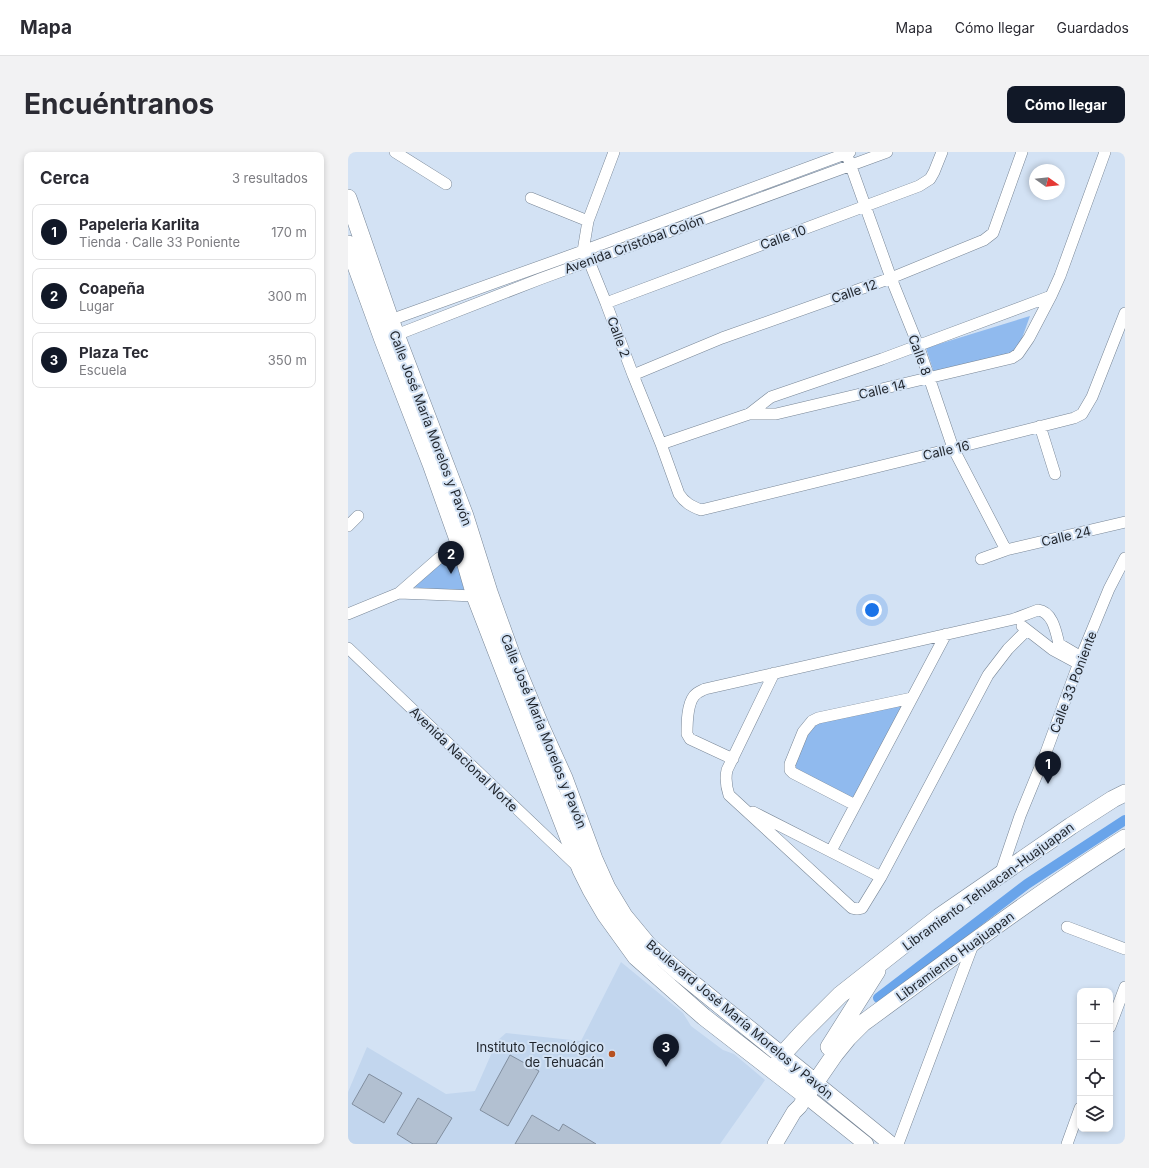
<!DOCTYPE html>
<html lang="es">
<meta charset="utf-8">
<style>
:root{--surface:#fff;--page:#f2f2f3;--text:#2b2b33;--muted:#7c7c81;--line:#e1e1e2;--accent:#111827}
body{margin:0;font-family:Inter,sans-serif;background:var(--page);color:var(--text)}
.controls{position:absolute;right:12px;bottom:12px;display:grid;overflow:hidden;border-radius:8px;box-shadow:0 2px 6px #0003}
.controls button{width:36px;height:36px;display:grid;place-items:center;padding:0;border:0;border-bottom:1px solid var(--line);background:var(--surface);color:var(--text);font:20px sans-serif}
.compass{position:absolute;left:681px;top:12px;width:36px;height:36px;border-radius:50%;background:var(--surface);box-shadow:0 2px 6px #0003;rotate:105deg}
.you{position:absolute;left:524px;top:458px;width:14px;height:14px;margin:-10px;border:3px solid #fff;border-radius:50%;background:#1a73e8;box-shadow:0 0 0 6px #1a73e833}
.badge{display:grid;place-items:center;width:26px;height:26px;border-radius:50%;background:var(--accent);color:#fff;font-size:13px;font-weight:700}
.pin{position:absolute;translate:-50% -33px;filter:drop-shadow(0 1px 2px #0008)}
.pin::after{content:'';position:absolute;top:21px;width:14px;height:12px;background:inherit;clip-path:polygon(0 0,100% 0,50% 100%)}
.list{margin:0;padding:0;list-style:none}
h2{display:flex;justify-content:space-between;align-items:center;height:52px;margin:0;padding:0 16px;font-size:17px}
h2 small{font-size:13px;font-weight:400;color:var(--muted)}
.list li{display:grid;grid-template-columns:26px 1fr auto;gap:12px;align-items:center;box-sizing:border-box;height:56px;margin:0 8px 8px;padding:0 8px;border:1px solid var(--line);border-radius:8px}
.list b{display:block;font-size:15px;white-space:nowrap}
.list p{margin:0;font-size:13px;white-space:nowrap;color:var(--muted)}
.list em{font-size:13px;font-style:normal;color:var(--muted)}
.icon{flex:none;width:22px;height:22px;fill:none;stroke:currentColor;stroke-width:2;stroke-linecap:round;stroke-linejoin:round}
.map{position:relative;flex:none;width:777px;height:992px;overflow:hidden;border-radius:8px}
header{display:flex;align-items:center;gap:24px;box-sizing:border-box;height:56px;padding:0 20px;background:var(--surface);border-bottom:1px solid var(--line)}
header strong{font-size:19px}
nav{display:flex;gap:22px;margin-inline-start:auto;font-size:14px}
.intro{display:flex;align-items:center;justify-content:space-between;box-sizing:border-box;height:96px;padding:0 24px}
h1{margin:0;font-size:28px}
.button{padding:10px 18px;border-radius:8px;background:var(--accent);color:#fff;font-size:14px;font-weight:700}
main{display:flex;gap:24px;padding:0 24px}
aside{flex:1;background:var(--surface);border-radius:8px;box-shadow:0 2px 6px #0003}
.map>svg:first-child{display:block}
.built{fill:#c2d6ee}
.green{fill:#90baee}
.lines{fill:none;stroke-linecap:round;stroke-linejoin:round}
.canal{stroke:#69a4ea;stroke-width:10}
.building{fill:#b2c0d1;stroke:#818e9f}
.street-casing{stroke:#788696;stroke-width:12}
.secondary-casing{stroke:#788696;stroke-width:16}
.primary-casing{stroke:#788696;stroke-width:18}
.street{stroke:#fff;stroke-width:11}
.secondary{stroke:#fff;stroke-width:15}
.primary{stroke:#fff;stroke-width:17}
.poi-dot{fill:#b65120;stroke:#d3e2f4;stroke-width:1.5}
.labels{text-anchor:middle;stroke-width:4;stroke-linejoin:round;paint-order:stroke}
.street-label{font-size:13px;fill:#1f242b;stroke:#d3e2f4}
.poi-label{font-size:13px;fill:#1f242b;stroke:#d3e2f4;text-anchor:end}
</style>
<header>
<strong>Mapa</strong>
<nav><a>Mapa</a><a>Cómo llegar</a><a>Guardados</a></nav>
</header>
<div class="intro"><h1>Encuéntranos</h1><a class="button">Cómo llegar</a></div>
<main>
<aside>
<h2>Cerca<small>3 resultados</small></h2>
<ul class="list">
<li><span class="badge">1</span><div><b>Papeleria Karlita</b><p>Tienda · Calle 33 Poniente</p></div><em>170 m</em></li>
<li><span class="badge">2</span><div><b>Coapeña</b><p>Lugar</p></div><em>300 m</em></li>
<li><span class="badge">3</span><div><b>Plaza Tec</b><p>Escuela</p></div><em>350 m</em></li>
</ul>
</aside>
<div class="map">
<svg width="777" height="992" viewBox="0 0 777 992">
<rect width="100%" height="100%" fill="#d3e2f4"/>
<path class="built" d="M273 810 335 861 343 874 375 898 386 902 417 928 372 992H0V940L19 895 98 942 127 939 149 889 158 881 233 889Z"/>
<path class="green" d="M682 164 669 200 586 221 578 196Z
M109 407 116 438 93 439 66 435 92 411Z
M556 551 506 649 445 616 466 570Z"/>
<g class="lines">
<path class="canal" d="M530 846 679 732 777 668"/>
</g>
<path class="building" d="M162 903 191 919 160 974 132 958Z
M21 922 54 941 36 971 4 952Z
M70 946 104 966 88 992H65L49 982Z
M184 963 211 979 215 972 248 992H167Z"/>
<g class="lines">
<defs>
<path id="street" d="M47 0 98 32
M266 0 240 69 235 99 241 109 258 151 285 223 313 292 331 342C337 351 343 354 353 358L623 292 726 266 734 262 744 245 777 161
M500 6 543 126 570 193 605 296 658 398
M183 46 240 69
M258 151 571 34 582 27 586 20 594 0
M37 170 235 99 502 0
M43 185 192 127 539 0
M285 223 374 186 543 126 636 88 645 81 674 0
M401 262H428L664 206 670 202 681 186 703 144 712 124 757 0
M692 274 707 322
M313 292 401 262 423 245 534 207 703 144
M0 374 10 364
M633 407 658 398 777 370
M51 441 127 444 132 443
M0 462 51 441 91 406 119 398
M674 474 705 498 731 512
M0 496 229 714
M426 521 379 618C377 627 378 634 381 643L504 756 509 757 514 756 533 725 640 523 660 497 679 478
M385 607 342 587 339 582C339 571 339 553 346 544 349 540 353 539 357 537L666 467 690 458C705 460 708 480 711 492L733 505
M507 653 445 621 442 618V612L455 580 464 569 470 566 564 546
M405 660 533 725
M483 699 598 482
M652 723 672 664 697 603 733 505 761 437 777 406
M719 775 777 797
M762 875 777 835
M550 992 626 790
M719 992 732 956"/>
<path id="secondary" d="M468 931 543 992
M427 992 446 960 452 954 458 944 518 992"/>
<path id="primary" d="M0 46 42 167 117 364 141 440 165 507 193 575 216 626 246 707 259 736 276 764 300 793 332 821 468 931
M0 92 35 188 83 312 114 399 127 444 233 718 243 738 257 762 288 805 356 865 458 944 487 902 500 886 515 871C601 808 687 743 777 686
M481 895 529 819
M428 912 434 903 455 880 492 843 591 765 723 674 765 647 777 641"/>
</defs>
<use href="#street" class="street-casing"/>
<use href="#secondary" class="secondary-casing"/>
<use href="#primary" class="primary-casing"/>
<use href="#street" class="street"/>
<use href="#secondary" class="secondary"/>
<use href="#primary" class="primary"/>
</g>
<circle class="poi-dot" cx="264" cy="902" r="4"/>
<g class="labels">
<g class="street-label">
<text transform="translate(435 85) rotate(-20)" y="5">Calle 10</text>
<text transform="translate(286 92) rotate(-20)" y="5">Avenida Cristóbal Colón</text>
<text transform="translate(506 139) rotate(-19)" y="5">Calle 12</text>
<text transform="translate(271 185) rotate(70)" y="5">Calle 2</text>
<text transform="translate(572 203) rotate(70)" y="5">Calle 8</text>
<text transform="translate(534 237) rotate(-13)" y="5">Calle 14</text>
<text transform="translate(83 276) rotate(69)" y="5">Calle José María Morelos y Pavón</text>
<text transform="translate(598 298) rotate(-13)" y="5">Calle 16</text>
<text transform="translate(718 384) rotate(-13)" y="5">Calle 24</text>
<text transform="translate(725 530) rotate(-69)" y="5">Calle 33 Poniente</text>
<text transform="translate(196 579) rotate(68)" y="5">Calle José María Morelos y Pavón</text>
<text transform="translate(116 607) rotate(44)" y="5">Avenida Nacional Norte</text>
<text transform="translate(640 734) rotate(-36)" y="5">Libramiento Tehuacan-Huajuapan</text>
<text transform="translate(607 804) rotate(-36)" y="5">Libramiento Huajuapan</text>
<text transform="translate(392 867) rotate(40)" y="5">Boulevard José María Morelos y Pavón</text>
</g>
<g class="poi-label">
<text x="256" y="900">Instituto Tecnológico<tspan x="256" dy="15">de Tehuacán</tspan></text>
</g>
</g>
</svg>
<div class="controls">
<button>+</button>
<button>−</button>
<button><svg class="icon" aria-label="locate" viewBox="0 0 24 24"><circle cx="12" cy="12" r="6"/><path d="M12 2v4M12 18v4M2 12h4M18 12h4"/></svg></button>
<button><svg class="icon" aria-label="layers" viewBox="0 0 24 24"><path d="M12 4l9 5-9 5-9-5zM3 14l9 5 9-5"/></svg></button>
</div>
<svg class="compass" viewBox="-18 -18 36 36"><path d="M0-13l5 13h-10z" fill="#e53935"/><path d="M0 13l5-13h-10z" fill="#7c7c81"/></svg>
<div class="you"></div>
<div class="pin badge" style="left:700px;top:632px">1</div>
<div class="pin badge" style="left:103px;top:422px">2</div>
<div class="pin badge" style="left:318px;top:915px">3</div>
</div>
</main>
